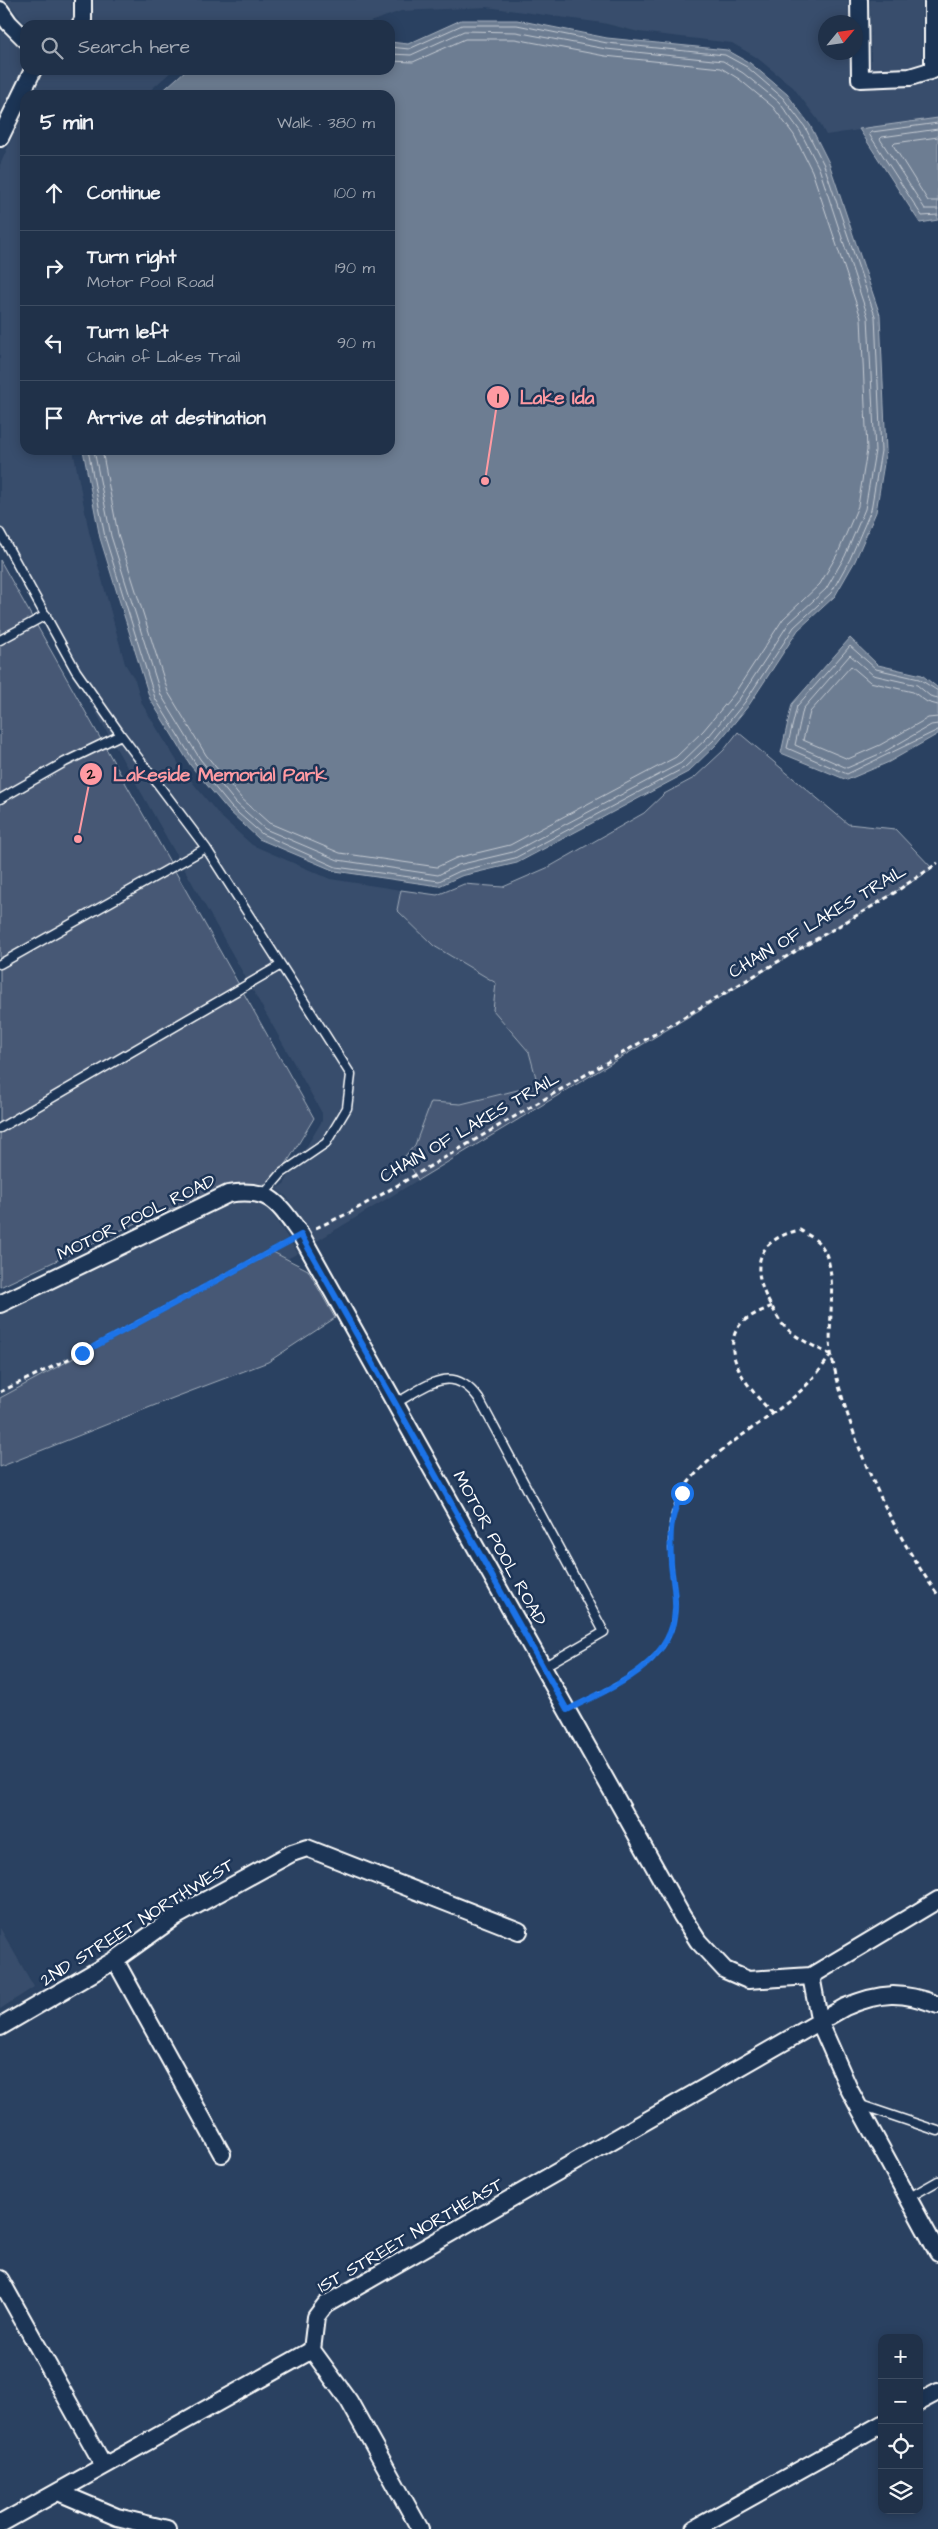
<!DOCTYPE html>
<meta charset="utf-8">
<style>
:root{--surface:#203149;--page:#2d3d53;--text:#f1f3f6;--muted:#a2a9b4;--line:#3d4c61}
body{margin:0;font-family:"Architects Daughter",sans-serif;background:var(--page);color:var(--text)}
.controls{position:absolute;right:15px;bottom:15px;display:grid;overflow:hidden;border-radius:10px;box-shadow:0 2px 12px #0003}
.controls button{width:45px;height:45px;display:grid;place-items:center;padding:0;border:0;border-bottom:1px solid var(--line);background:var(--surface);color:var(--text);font:25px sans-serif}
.compass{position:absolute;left:818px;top:15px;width:45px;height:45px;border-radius:50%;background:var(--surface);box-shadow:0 2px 12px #0003;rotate:61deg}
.stop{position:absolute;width:15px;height:15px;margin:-11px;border:4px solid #1a73e8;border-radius:50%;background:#fff}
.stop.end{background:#1a73e8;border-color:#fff;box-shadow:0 1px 5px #0008}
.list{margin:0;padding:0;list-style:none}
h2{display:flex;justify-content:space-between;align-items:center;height:65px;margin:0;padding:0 20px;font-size:21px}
h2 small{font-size:16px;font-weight:400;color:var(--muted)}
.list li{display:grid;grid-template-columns:32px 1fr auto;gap:15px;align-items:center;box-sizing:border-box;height:75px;padding:0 20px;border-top:1px solid var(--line)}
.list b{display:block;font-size:19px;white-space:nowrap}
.list p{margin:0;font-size:16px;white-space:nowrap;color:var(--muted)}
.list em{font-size:16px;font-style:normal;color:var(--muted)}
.icon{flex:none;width:28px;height:28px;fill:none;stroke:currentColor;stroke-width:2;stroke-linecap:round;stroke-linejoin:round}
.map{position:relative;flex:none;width:938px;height:2529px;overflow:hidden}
.search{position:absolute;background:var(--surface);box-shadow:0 2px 12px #0003;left:20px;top:20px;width:375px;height:55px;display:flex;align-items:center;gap:12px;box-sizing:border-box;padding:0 18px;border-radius:15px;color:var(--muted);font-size:19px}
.panel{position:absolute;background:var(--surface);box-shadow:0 2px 12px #0003;left:20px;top:90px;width:375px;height:365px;border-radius:15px}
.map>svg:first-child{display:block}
.built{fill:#394e6c}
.green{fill:#465975;stroke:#a2acba}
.water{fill:#6d7d92;stroke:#a7b1be}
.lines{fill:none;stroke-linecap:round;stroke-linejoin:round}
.shore{stroke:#c5cbd3;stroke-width:1}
.lane-casing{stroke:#fff;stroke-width:11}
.street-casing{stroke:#fff;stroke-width:20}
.path{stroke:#fff;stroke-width:3;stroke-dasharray:5 4;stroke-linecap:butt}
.lane{stroke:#1d3557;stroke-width:8}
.street{stroke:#1d3557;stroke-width:16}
.route{stroke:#1a73e8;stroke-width:6}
.labels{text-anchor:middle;stroke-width:5;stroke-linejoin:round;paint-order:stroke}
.street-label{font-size:18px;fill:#fff;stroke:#1d3557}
.leader{fill:none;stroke:#ff9aa2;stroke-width:2}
.callout-dot{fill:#ff9aa2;stroke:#1d3557;stroke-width:2}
.mark-label{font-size:15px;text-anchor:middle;font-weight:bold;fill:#111}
.callout-label{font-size:19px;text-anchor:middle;font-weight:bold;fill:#ff9aa2;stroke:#1d3557;stroke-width:5;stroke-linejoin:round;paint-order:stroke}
</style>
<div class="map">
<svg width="938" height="2529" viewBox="0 0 938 2529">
<rect width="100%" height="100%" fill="#2a4161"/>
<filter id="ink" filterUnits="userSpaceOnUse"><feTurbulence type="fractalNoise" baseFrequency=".02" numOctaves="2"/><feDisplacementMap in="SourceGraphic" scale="10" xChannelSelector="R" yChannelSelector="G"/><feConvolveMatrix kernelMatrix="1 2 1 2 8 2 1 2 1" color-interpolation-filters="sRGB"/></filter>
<g filter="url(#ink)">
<path class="built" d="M6 0H71L73 18 69 25H26Z
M94 0H848L849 22H826V52L849 53 850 80 860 88 909 87 938 80V118L826 135 818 120 793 87 756 57 732 43 639 32 603 23 487 7 401 11 361 25H92Z
M870 0H922V63L909 68H871Z
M0 30 25 52V64L0 113Z
M45 70H173L145 95H32Z
M25 109V450H73L89 532 125 664 135 680 142 704 183 771 220 816 252 845 330 879 401 890 397 910 434 946 496 983 493 1010 529 1053 538 1085 461 1104 431 1103 415 1145 405 1156 418 1180 317 1241 287 1197 276 1189 284 1184 322 1121V1113L0 542V165Z
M243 1201 259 1204 269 1210 298 1253 287 1259 271 1251 0 1398V1315L205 1214 230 1203Z
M0 1928 34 1987 0 2009Z"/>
<path class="green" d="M0 560 314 1118 276 1181 160 1212 0 1287Z
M738 732 848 824 895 829 933 869 418 1180 405 1156 415 1145 431 1102 461 1104 538 1085 529 1052 493 1010 496 983 434 946 397 910 401 890 437 895 464 884 503 887 549 867 644 813 664 794 694 778 724 750Z
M271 1251 308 1270 335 1318 268 1362 173 1398 0 1467V1398Z"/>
<path class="water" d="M461 20H517L607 38 727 50 750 63 787 94 810 125 829 163 880 315 886 451 876 512 855 561 835 596 798 630 749 705 717 744 688 772 517 863 461 876 439 886 335 871 259 839 228 810 191 766 150 699 100 538 83 450H390V95H158L186 70H390V42L408 44Z
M938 118V220L920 223 859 129Z
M850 638 878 665 922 675 938 688V734L889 762 847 780 781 753 792 704Z"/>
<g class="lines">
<path class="shore" d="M938 123 872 132 869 134 922 216 938 215
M938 129 882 137 880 139 925 209H938
M938 137 895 143 893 145 928 201H938
M88 450 105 537 155 698 195 763 231 807 262 834 336 867 439 881 460 871 515 858 684 768 714 740 745 702 794 627 831 593 850 559 871 510 881 451 875 316 824 165 805 127 783 98 747 67 725 55 607 43 517 25H462L409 49 390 47
M94 450 111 536 161 695 200 759 236 803 265 829 338 860 438 875 458 865 513 852 681 763 709 736 740 698 789 623 826 589 845 556 865 509 875 451 868 317 819 168 800 131 779 102 743 73 723 61 606 49 516 32 464 31 411 55 390 54
M102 450 118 534 168 692 206 755 241 798 269 823 340 853 437 867 456 858 510 845 676 757 703 731 734 694 783 619 820 584 838 553 858 506 867 450 861 318 812 171 794 135 773 107 739 79 721 68 605 56 515 39H465L413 62 390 61
M938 691 919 679 876 669 850 646 797 706 787 748 847 774 938 730
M938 698 930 696 917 685 873 675 850 655 803 709 795 745 847 768 884 752 931 725 938 724
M938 705 927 702 913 692 870 682 851 666 810 712 803 740 848 759 880 745 928 718 938 717"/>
<defs>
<path id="lane" d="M0 533 76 671 121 735 206 848 281 965 0 1128
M0 640 46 615
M0 799 65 762 121 735
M0 964 206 848
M264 1194 282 1173 326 1143 347 1108 351 1075 281 965
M396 1403C427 1386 452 1362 479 1399L604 1632 543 1667
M858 2104 938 2131
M908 2198 938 2181"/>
<path id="street" d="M859 0 860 79 910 77 933 70V0
M0 10 9 23 25 39
M80 25 83 20V0
M0 138 33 70
M0 1304 228 1194C270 1187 278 1203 301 1235L682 1916 698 1941 725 1970 748 1980 811 1976 938 1900
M115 1960 222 2154
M811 1976 820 2023 850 2091 938 2253
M0 2027 115 1960 175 1917 292 1853 307 1848 519 1931
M0 2279 104 2466
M312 2350 349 2401 420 2529
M919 2402 938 2392
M58 2492 117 2517 167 2529
M0 2524 312 2350 316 2317 325 2305 845 2007C881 1992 901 1991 938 2005
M694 2529 882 2424"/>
</defs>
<use href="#lane" class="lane-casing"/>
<use href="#street" class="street-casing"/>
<path class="path" d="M316 1228 349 1213 393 1188 888 897 938 863
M772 1306C760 1312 747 1316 739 1326 718 1355 754 1394 772 1413
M831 1355C816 1347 797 1339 785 1327 779 1322 775 1311 770 1304 749 1267 757 1239 800 1230 806 1234 814 1238 819 1243 842 1267 825 1329 832 1358 851 1442 888 1525 938 1595
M0 1392 81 1353 286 1243
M581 1703C621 1682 673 1661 675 1609 676 1597 673 1583 672 1571 670 1552 667 1529 673 1511 689 1460 759 1429 796 1395 809 1384 821 1369 831 1355"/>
<use href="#lane" class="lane"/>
<use href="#street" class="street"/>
</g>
</g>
<g class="lines" filter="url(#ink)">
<path class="route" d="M82 1353 301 1235 567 1710C610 1688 673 1665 675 1609 676 1594 672 1578 671 1563 670 1536 669 1518 682 1493"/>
</g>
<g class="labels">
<g class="street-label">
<text transform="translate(817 921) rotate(-31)" y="6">CHAIN OF LAKES TRAIL</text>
<text transform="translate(469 1127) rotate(-30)" y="6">CHAIN OF LAKES TRAIL</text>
<text transform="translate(136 1217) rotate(-26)" y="6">MOTOR POOL ROAD</text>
<text transform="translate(500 1548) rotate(61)" y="6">MOTOR POOL ROAD</text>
<text transform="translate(137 1922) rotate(-32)" y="6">2ND STREET NORTHWEST</text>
<text transform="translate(410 2235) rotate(-30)" y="6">1ST STREET NORTHEAST</text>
</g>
</g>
<path class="leader" d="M485 481L498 397M78 839L91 774"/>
<g class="callout-dot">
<circle cx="485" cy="481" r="5"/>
<circle cx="78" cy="839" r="5"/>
<circle cx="498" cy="397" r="12"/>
<circle cx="91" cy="774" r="12"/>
</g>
<g class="mark-label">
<text x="498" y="403">1</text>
<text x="91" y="779">2</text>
</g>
<g class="callout-label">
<text x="557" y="404">Lake Ida</text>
<text x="220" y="781">Lakeside Memorial Park</text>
</g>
</svg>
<div class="controls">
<button>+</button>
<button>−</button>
<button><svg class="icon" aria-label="locate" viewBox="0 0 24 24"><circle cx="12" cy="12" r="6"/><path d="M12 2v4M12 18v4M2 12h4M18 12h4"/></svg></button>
<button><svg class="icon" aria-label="layers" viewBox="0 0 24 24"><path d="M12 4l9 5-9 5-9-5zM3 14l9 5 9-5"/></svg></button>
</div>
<svg class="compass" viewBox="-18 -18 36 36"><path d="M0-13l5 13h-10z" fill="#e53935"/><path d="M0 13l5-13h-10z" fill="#a2a9b4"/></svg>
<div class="stop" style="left:682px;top:1493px"></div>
<div class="stop end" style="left:82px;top:1353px"></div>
<div class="search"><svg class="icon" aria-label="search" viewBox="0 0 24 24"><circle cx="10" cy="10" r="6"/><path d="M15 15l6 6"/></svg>Search here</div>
<section class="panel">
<h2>5 min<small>Walk · 380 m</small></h2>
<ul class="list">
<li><svg class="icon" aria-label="ahead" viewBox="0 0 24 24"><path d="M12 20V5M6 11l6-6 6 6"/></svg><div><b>Continue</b></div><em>100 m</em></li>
<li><svg class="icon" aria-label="right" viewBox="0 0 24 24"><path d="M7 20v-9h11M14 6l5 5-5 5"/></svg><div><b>Turn right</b><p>Motor Pool Road</p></div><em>190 m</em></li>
<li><svg class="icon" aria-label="left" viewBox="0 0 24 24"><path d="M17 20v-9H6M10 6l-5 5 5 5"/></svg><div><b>Turn left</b><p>Chain of Lakes Trail</p></div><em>90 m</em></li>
<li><svg class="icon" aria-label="arrive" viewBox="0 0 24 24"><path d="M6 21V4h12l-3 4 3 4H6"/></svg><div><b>Arrive at destination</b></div></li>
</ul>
</section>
</div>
